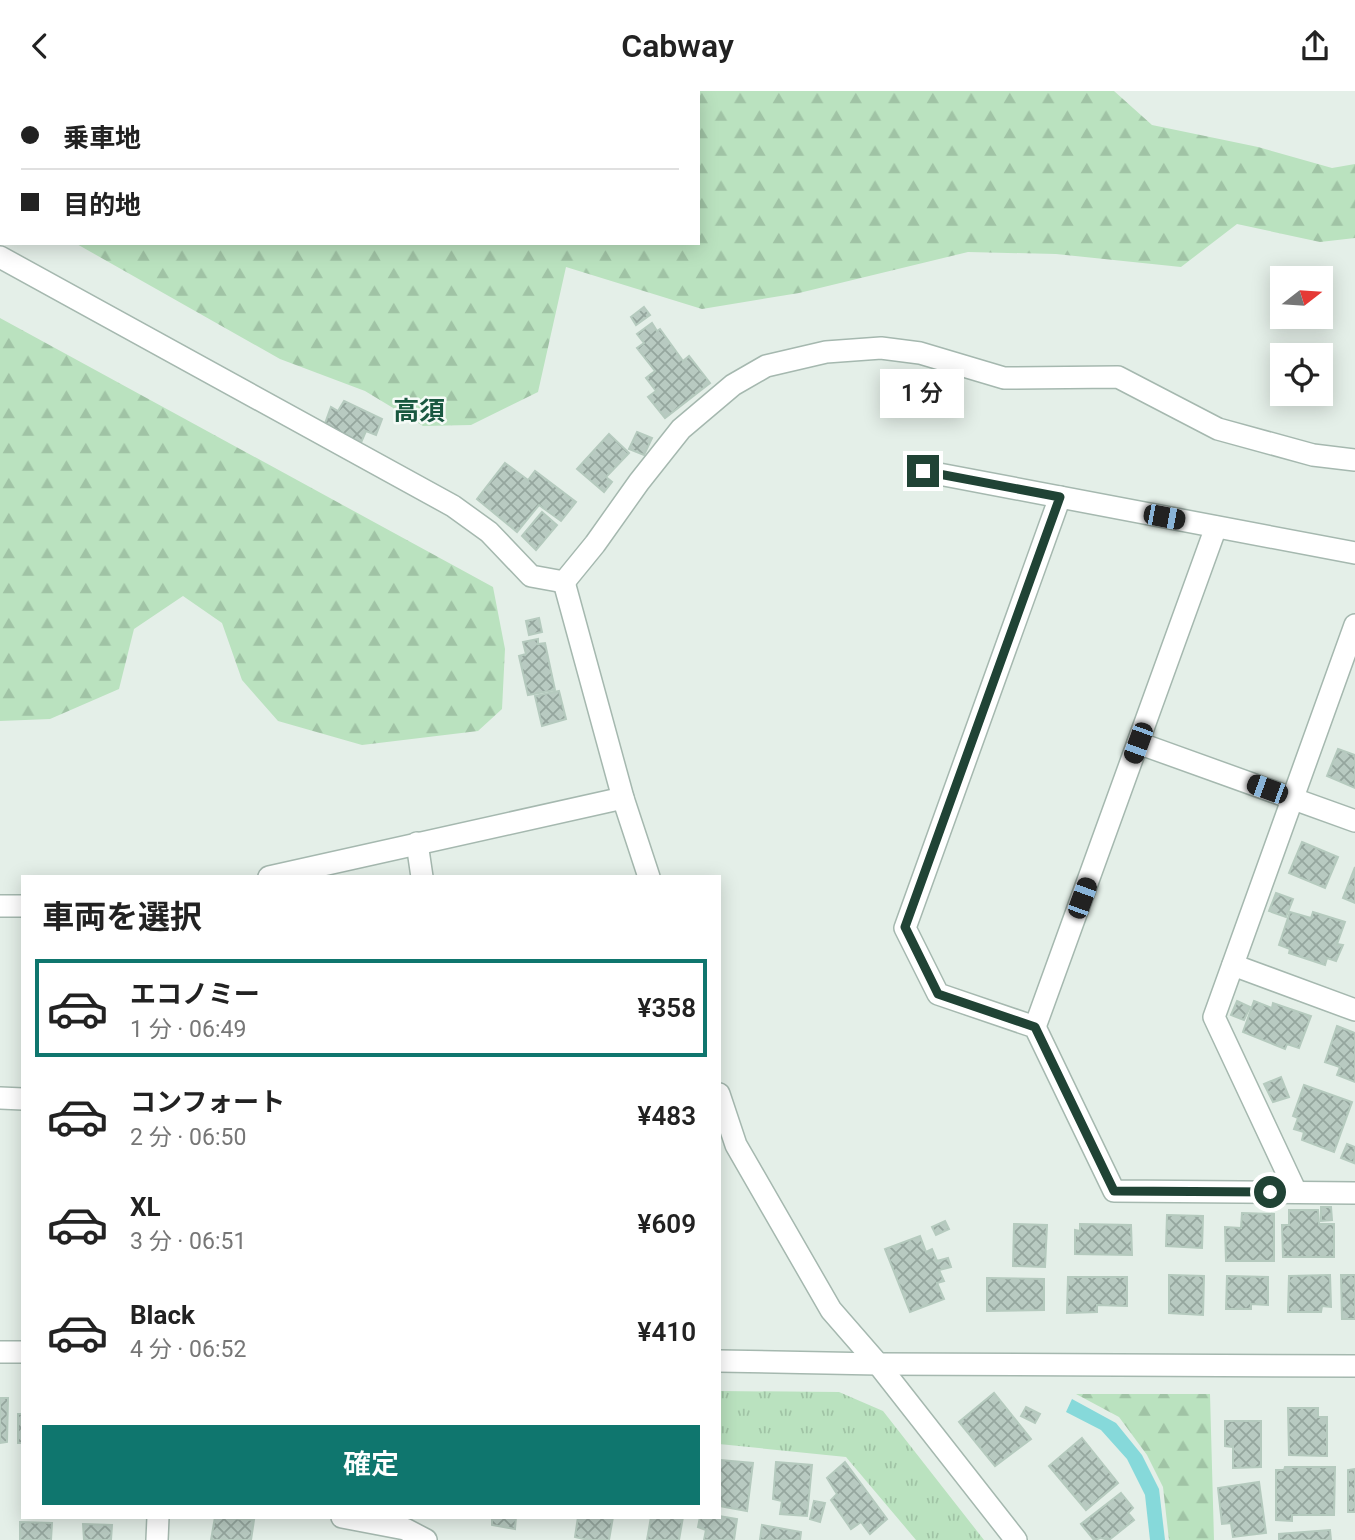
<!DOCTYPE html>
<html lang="ja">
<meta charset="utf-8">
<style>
body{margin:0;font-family:Roboto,"Noto Sans JP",sans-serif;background:#f6f6f6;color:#222;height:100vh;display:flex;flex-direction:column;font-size:26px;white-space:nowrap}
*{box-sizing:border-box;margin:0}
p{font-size:23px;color:#767676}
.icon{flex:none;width:38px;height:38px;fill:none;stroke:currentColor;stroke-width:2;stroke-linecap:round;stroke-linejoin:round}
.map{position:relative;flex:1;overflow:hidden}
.drawer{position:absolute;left:21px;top:784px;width:700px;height:644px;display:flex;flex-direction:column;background:#fff;border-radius:0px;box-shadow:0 4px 18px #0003}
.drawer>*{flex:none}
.guide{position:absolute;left:0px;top:0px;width:700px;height:154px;box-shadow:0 4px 18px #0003;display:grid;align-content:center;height:154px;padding:0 21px;background:#fff}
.needle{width:46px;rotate:73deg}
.controls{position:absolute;left:1270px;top:175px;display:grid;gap:14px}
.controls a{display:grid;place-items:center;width:63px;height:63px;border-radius:0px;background:#fff;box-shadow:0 4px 18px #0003;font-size:35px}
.end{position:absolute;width:32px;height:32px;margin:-16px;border:9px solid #204335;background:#fff;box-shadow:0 0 0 4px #fff}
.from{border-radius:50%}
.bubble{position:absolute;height:49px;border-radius:0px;background:#fff;box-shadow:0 4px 18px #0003;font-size:23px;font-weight:600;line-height:49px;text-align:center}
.car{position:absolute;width:21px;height:42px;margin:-21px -10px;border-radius:9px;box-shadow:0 0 5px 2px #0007;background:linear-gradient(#222 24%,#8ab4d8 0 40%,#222 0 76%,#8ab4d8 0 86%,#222 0)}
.guide b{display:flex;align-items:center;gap:24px;height:66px;font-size:26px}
.guide b+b{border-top:2px solid #e0e0e0}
.guide i{width:18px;height:18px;background:#222}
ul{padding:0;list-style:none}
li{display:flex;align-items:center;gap:21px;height:98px;margin:0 14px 10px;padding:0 7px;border:4px solid transparent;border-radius:0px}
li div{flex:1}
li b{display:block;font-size:26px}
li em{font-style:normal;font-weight:600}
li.active{border-color:#0f766e}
li>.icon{width:63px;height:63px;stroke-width:1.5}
h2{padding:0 21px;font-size:32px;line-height:84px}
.button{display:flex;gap:14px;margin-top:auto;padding:14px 21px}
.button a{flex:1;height:80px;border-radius:0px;background:#0f766e;color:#fff;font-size:28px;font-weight:600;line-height:80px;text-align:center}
header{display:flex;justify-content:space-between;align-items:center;height:91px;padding:0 21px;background:#fff;font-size:32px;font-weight:600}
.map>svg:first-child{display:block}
.grass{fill:url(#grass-tufts)}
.forest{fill:url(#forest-firs)}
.water{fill:#86d9da}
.building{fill:url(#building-cross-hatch);stroke:#b5cabe;stroke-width:2}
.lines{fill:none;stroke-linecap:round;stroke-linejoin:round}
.minor-casing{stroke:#a5b8af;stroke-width:24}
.tertiary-casing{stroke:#a5b8af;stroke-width:24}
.minor{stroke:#fff;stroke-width:21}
.tertiary{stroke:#fff;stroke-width:21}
.route{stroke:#204335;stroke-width:9}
.labels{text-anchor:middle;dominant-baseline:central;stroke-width:5;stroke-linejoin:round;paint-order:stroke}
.quarter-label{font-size:26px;font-weight:bold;fill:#195840;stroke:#f5fbf7}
</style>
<header><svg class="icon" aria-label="back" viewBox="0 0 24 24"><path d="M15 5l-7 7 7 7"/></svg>Cabway<svg class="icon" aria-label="share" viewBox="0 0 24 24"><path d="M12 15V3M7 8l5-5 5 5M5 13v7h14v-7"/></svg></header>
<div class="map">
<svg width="1355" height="1449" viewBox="0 0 1355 1449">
<defs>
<pattern id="grass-tufts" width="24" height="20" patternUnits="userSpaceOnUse" patternTransform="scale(1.75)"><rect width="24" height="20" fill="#bae2bf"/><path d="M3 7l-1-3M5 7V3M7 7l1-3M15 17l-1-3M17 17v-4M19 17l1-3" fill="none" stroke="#a0c3a5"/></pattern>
<pattern id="forest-firs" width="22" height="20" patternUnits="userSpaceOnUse" patternTransform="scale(1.75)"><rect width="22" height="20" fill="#bae2bf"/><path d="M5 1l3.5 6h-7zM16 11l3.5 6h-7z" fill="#a0c3a5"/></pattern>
<pattern id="building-cross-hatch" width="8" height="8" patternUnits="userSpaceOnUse" patternTransform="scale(1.75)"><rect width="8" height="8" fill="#b8cac1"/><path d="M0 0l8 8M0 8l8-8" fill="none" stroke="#95a69e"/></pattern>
</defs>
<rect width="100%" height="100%" fill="#e4efe8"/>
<path class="grass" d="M719,1300l120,1 44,19 101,129h-68l-70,-83 -127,-13z"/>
<g class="forest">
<path d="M0,0h1114l38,34 106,22 74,21 23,-4v74l-35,4 -83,-18 -56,43 -125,-13 -88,-2 -169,41 -97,16 -136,-42 -28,125 -67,33 -48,1 -58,-35 -85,-32 -205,-116h623v-150h-696v104z"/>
<path d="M0,227l493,269 12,62 -3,60 -24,22 -116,14 -84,-24 -36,-41 -20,-57 -39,-27 -49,33 -15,60 -69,30 -50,2z"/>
<path d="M1076,1303h134l4,146h-45l-6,-53 -16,-32 -28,-38z"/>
</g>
<path class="water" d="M1072,1308l44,24 26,32 17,34 6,51h-15l-5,-45 -18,-36 -26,-29 -35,-18z"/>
<g class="building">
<path d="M644,216l6,8 -14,10 -5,-8z"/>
<path d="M652,232l5,8 3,-2 23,32 6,-5 21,27 -45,35 -17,-21 8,-6 -10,-13 9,-7 -18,-23 7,-5 -7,-9z"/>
<path d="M344,310l38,18 -6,16 -10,-4 -6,14 -37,-16 8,-22 7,4z"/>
<path d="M637,341l15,6 -8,17 -15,-6z"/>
<path d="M609,343l20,19 -23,24 6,5 -8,10 -27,-23z"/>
<path d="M505,372l23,17 7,-9 41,31 -15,19 -22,-16 -22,27 -40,-33z"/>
<path d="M542,421l15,13 -21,25 -14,-14z"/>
<path d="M539,527l3,14 -13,3 -3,-14z"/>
<path d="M538,548v5l7,-1 10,47 -27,5 -9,-39 7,-2 -3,-12z"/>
<path d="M559,600l7,28 -24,7 -7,-30z"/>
<path d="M1338,658l17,6v33l-28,-12z"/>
<path d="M1302,751l36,15 -13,31 -36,-15z"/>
<path d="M1355,776v36l-12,-5z"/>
<path d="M1276,802l17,6 -7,18 -17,-6z"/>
<path d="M1290,821l21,6 2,-6 32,10 -8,22 6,1 -7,16 -9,-3 -2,7 -36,-12 1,-4 -11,-4z"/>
<path d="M1237,910l13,6 -6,13 -13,-5z"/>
<path d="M1254,910l18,7 1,-5 38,13 -12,32 -12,-4 -2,5 -42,-17z"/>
<path d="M1337,935l18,7v49l-18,-7 3,-8 -15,-5z"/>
<path d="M1281,986l8,20 -16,5 -9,-18z"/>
<path d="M1304,994l48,17 -18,50 -32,-12 2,-8 -10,-3 4,-11 -5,-2z"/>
<path d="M1347,1053l8,3 -1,16 -13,-5z"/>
<path d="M1321,1116h10l1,13 -11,1z"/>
<path d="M1289,1119h29l1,14h15v33h-51l-1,-32h7z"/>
<path d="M1242,1122l32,1v47h-48l-1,-34 16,1z"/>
<path d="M1167,1124l36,1 -1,32 -36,-2z"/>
<path d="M945,1130l4,8 -13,6 -4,-8z"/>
<path d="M1014,1133l33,1 -2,42 -32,-1z"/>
<path d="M1080,1133l51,1 1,30 -57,-1v-24l5,1z"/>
<path d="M920,1145l6,16 6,-3 5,12 11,-3 3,9 -12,3 5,11 -7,2 7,16 -34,13 -25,-63z"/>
<path d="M1169,1184l35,1 -1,39 -34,-2z"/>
<path d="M1330,1184l1,32 -9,-1 -1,6h-33l1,-36z"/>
<path d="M1341,1184h14v44h-13z"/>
<path d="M1227,1185l41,1v28l-17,-1v5h-25z"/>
<path d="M1068,1186h59v29l-30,-1v7l-30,1z"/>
<path d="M987,1187l57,1v31l-57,1z"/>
<path d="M994,1302l37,46 -36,27 -36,-44z"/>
<path d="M0,1307h8l-1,44 -7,1z"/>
<path d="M1026,1316l14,7 -5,9 -14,-7z"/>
<path d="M1288,1317h30v9h9v39l-38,-1z"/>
<rect x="18" y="1323" width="5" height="29"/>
<path d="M1225,1330h36v46l-28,1v-21l-8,-1z"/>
<path d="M1082,1347l36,45 -32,27 -37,-44z"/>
<path d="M720,1369l33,3 -6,48 -28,-5z"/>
<path d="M776,1371l36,3 -5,51 -27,-2 2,-13 -9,-2z"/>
<path d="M845,1371l42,57 -17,15 -9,-12 -10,7 -20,-29 6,-6 -10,-16z"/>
<path d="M1285,1376h50l-1,48h-42v6l-16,-1v-50h8z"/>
<path d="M1355,1378v43h-7v-42z"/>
<path d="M1259,1391l7,51 -33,4 -2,-14 -9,1 -4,-36z"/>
<path d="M1121,1402l12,15 -5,5 6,7 -25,20 -8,-2 -7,2 -13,-16z"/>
<path d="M814,1410l11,2 -5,19 -10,-3z"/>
<path d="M719,1425l18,3 -3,21h-30l2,-10 -8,-3 2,-10z"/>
<path d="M215,1426l39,3 -3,20h-40z"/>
<path d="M492,1426h24l-1,12 -23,-4z"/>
<path d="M578,1426h35l-4,23h-21l-13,-3z"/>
<path d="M651,1426h32l-4,23h-32z"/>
<path d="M20,1431l32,1 -1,17h-31z"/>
<path d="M83,1433l29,1 -1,15h-27z"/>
<path d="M762,1434l39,7 -1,8h-40z"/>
<path d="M1330,1439l1,10h-52v-6z"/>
</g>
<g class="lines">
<defs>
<g id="minor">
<path d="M0,166l453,249 36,26 42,44 33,6"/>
<path d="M923,380l432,82"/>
<path d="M1060,406l-155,431 33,66 97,33 79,164 241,2"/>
<path d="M564,491l31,-38 44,-62 42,-53 52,-44 33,-19 60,-14 55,-4 39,5 84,25 114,-1 100,52 95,26 42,5"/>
<path d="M564,491l59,216 26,79"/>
<path d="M1138,652l217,78"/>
<path d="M417,752l5,34"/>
<path d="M269,786l354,-79"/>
<path d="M0,815h23"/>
<path d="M1233,874l122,45"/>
<path d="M1035,936l181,-500"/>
<path d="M719,1003l17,51 95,165 47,54 138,176"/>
<path d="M0,1007l23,1"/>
<path d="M1296,1101l-82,-175 141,-392"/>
<path d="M342,1426l63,12 21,11"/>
<path d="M157,1449l1,-23"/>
</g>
<g id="tertiary">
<path d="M0,1261h23"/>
<path d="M719,1270l159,3 477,2"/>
</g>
</defs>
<use href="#minor" class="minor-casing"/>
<use href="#tertiary" class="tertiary-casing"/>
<use href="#minor" class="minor"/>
<use href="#tertiary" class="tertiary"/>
</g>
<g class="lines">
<path class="route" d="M923,380l137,26 -155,430 33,67 97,33 79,164 156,1"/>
</g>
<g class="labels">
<g class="quarter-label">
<text x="419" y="320">高須</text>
</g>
</g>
</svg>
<div class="controls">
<a><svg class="needle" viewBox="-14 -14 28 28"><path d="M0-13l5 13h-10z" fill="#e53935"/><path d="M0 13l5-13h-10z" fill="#767676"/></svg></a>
<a><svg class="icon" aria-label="locate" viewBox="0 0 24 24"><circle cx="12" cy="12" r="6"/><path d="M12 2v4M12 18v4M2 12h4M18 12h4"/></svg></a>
</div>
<i class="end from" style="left:1270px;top:1101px"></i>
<i class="end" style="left:923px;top:380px"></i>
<div class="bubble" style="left:880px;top:278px;width:84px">1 分</div>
<i class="car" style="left:1164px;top:426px;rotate:101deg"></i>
<i class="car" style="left:1138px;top:652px;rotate:200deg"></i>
<i class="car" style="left:1267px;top:698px;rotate:290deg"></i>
<i class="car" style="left:1082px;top:807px;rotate:20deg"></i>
<div class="guide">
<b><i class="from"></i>乗車地</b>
<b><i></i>目的地</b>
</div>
<section class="drawer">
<h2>車両を選択</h2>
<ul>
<li class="active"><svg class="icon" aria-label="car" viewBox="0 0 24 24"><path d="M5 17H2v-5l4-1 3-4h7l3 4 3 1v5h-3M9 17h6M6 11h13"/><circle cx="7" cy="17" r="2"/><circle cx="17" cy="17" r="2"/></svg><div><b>エコノミー</b><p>1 分 · 06:49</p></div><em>¥358</em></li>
<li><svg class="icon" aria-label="car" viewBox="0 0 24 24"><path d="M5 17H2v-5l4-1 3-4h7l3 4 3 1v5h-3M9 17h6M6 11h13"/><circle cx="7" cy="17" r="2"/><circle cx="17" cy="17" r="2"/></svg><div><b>コンフォート</b><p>2 分 · 06:50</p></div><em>¥483</em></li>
<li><svg class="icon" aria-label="car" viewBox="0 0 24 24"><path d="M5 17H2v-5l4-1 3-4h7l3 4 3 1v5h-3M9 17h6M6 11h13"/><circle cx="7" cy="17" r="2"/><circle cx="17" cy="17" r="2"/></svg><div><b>XL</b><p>3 分 · 06:51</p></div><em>¥609</em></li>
<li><svg class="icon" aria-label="car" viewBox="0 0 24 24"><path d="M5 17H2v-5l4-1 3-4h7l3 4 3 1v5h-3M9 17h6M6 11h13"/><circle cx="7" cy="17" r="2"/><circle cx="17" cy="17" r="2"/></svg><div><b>Black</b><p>4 分 · 06:52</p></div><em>¥410</em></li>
</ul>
<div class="button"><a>確定</a></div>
</section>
</div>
